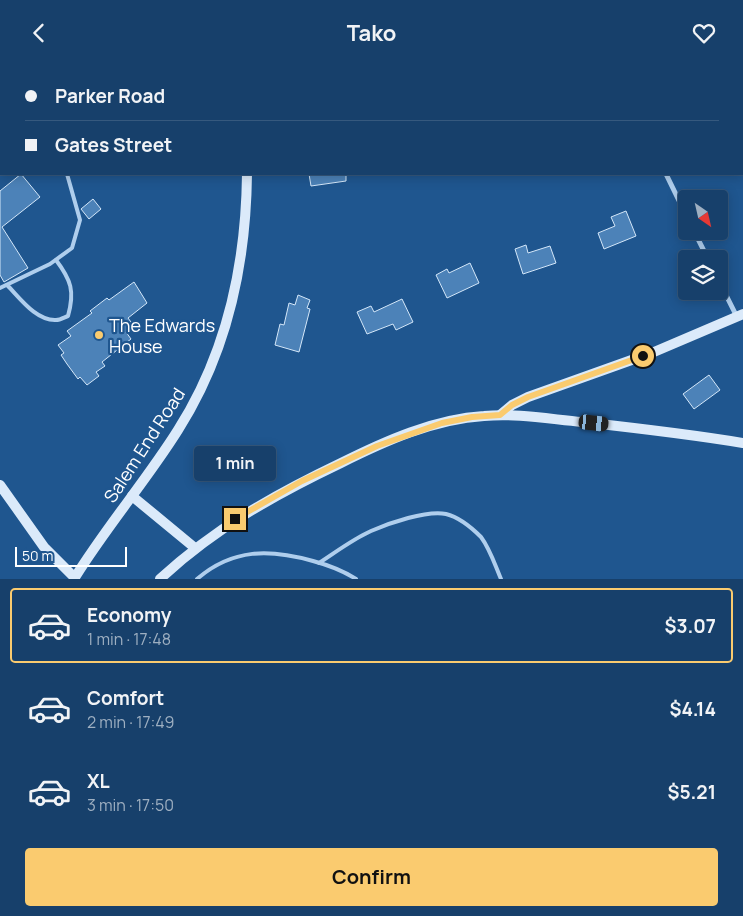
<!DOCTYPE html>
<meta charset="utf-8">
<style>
body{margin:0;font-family:Manrope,sans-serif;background:#244b73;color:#f1f3f6;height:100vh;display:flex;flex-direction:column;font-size:19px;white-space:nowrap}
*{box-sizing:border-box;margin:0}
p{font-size:16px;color:#9eafc1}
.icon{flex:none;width:28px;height:28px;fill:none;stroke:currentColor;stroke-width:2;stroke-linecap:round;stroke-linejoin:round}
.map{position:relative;height:514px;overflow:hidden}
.sheet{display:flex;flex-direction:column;background:#17406b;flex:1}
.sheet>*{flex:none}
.guide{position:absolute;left:0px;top:0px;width:744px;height:110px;box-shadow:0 2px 12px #0003,0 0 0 1px #36597e;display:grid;align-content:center;height:110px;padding:0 25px;background:#17406b}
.needle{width:32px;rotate:146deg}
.fabs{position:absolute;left:678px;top:125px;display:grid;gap:10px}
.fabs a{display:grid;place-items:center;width:50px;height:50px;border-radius:5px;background:#17406b;box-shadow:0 2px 12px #0003,0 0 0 1px #36597e;font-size:25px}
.scale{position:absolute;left:15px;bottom:12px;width:112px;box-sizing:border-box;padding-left:5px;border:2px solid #fff;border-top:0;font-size:14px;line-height:18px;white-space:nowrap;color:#fff;-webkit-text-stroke:4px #1f568f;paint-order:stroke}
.end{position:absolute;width:22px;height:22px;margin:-11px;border:6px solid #facb6f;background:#111;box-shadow:0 0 0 2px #111}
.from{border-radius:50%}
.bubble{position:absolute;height:35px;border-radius:5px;background:#17406b;box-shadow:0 2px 12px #0003,0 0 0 1px #36597e;font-size:16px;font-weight:700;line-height:35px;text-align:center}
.car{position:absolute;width:15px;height:30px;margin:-15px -8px;border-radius:6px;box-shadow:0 0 4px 1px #0007;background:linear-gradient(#222 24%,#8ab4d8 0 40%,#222 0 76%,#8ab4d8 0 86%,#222 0)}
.guide b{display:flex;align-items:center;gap:18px;height:48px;font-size:19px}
.guide b+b{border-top:1px solid #36597e}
.guide i{width:12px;height:12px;background:#f1f3f6}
ul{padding:9px 0 0;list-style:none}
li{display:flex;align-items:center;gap:15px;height:75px;margin:0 10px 8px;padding:0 15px;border:2px solid transparent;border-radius:5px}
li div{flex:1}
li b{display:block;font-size:19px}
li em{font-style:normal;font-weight:700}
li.current{border-color:#facb6f}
li>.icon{width:45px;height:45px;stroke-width:1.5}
.button{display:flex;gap:10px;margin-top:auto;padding:10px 25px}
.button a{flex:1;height:58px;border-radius:5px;background:#facb6f;color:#111;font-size:20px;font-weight:700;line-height:58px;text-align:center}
header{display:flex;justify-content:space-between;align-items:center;height:65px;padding:0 25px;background:#17406b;font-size:22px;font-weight:700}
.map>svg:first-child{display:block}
.building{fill:#4c82b8;stroke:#d4e7f9}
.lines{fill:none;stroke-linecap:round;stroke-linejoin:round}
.lane{stroke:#afceed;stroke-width:4}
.street{stroke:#afceed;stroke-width:5}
.secondary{stroke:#dbeafa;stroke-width:10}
.route{stroke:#facb6f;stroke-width:6}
.poi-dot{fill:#facb6f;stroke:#1f568f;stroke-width:2}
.labels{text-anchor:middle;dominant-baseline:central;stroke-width:4.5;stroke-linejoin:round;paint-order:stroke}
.poi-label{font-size:18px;fill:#fff;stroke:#1f568f;text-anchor:start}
.street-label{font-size:18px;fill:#fff;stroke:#1f568f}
</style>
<header><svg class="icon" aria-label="back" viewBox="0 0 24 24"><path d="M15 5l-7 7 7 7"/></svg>Tako<svg class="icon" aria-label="heart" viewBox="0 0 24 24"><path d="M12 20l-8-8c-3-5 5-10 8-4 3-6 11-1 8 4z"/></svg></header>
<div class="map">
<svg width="743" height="514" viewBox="0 0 743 514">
<rect width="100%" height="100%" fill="#1f568f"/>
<g class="building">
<path d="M21,109l19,23 -38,30 26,41 -24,14 -4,-7v-84z"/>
<path d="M309,109h37v7l-35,5z"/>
<path d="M93,134l8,10 -12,10 -8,-10z"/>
<path d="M626,146l10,25 -32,13 -6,-16 17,-7 -4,-9z"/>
<path d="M526,180l2,8 22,-7 6,17 -33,11 -8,-25z"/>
<path d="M470,198l9,20 -32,15 -11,-23 11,-6 2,4z"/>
<path d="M134,217l13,21 -19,15 6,8 -8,6 5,7 -29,23 3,4 -9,6 3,4 -12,9 -7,-8 -2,2 -11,-15 -6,-9 3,-2 -6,-8 13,-9 -4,-5 25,-18 -2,-2 17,-13 2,2z"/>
<path d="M298,230l12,5 -3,8 3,1 -11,43 -24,-7 5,-21 4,1 5,-22 6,2z"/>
<path d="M402,234l11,23 -17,8 -3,-6 -26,10 -10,-22 14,-6 3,6z"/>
<path d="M709,310l11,15 -26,19 -11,-15z"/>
</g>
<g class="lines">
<g class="lane">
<path d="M23,0v1"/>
<path d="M0,99h1"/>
<path d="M7,220c13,13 29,36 49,35 4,0 9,-3 12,-4 7,-25 3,-36 -12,-56"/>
<path d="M0,223l50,-24 22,-16 8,-28 -13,-46"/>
<path d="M319,498c17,-11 34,-24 52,-32 18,-8 56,-21 75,-17 12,3 26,14 35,23 9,12 14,28 20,42"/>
<path d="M197,514c36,-31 73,-30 116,-18 15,4 29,9 43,18"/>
</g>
<g class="street">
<path d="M662,1v-1"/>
<path d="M666,109l20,41"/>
<path d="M694,166l14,28"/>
<path d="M719,216l18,36"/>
</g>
<g class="secondary">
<path d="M244,0v1"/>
<path d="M500,350l12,-10 16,-8 126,-45 89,-38"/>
<path d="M0,420l44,62 31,31"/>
<path d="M132,431l63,52"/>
<path d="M74,514c32,-52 72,-98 104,-149 49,-77 68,-167 69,-256"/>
<path d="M160,514c55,-51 114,-84 181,-116 44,-22 93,-44 143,-47 32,-3 65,3 98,6 54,6 107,12 161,21"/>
</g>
</g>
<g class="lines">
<path class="route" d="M235,454l67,-38 75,-35 65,-23 30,-6 28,-2 12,-10 16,-8 115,-41"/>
</g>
<circle class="poi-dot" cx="99" cy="270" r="5"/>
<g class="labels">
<g class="poi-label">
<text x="109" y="260">The Edwards<tspan x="109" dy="21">House</tspan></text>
</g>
<g class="street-label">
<text transform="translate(144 380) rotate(-57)">Salem End Road</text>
</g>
</g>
</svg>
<div class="fabs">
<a><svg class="needle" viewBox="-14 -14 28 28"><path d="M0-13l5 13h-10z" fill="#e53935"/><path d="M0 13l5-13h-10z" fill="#9eafc1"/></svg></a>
<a><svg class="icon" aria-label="layers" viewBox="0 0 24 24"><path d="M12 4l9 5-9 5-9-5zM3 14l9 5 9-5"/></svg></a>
</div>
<div class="scale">50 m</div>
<i class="end from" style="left:643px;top:291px"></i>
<i class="end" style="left:235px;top:454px"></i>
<div class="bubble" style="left:194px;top:381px;width:82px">1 min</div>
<i class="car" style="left:594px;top:358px;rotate:96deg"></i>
<div class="guide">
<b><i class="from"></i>Parker Road</b>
<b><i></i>Gates Street</b>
</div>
</div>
<section class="sheet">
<ul>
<li class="current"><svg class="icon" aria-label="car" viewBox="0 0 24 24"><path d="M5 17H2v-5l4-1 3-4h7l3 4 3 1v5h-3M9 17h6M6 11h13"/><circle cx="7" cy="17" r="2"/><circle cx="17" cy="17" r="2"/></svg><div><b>Economy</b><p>1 min · 17:48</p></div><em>$3.07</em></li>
<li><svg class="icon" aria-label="car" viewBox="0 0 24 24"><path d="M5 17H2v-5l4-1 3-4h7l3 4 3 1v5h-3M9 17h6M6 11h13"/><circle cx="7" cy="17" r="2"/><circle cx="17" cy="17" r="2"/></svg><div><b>Comfort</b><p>2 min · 17:49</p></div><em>$4.14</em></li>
<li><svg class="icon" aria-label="car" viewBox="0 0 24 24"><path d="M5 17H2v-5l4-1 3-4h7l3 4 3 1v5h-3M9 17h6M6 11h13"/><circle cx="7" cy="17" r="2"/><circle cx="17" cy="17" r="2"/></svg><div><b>XL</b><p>3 min · 17:50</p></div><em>$5.21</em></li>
</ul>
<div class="button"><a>Confirm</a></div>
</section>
